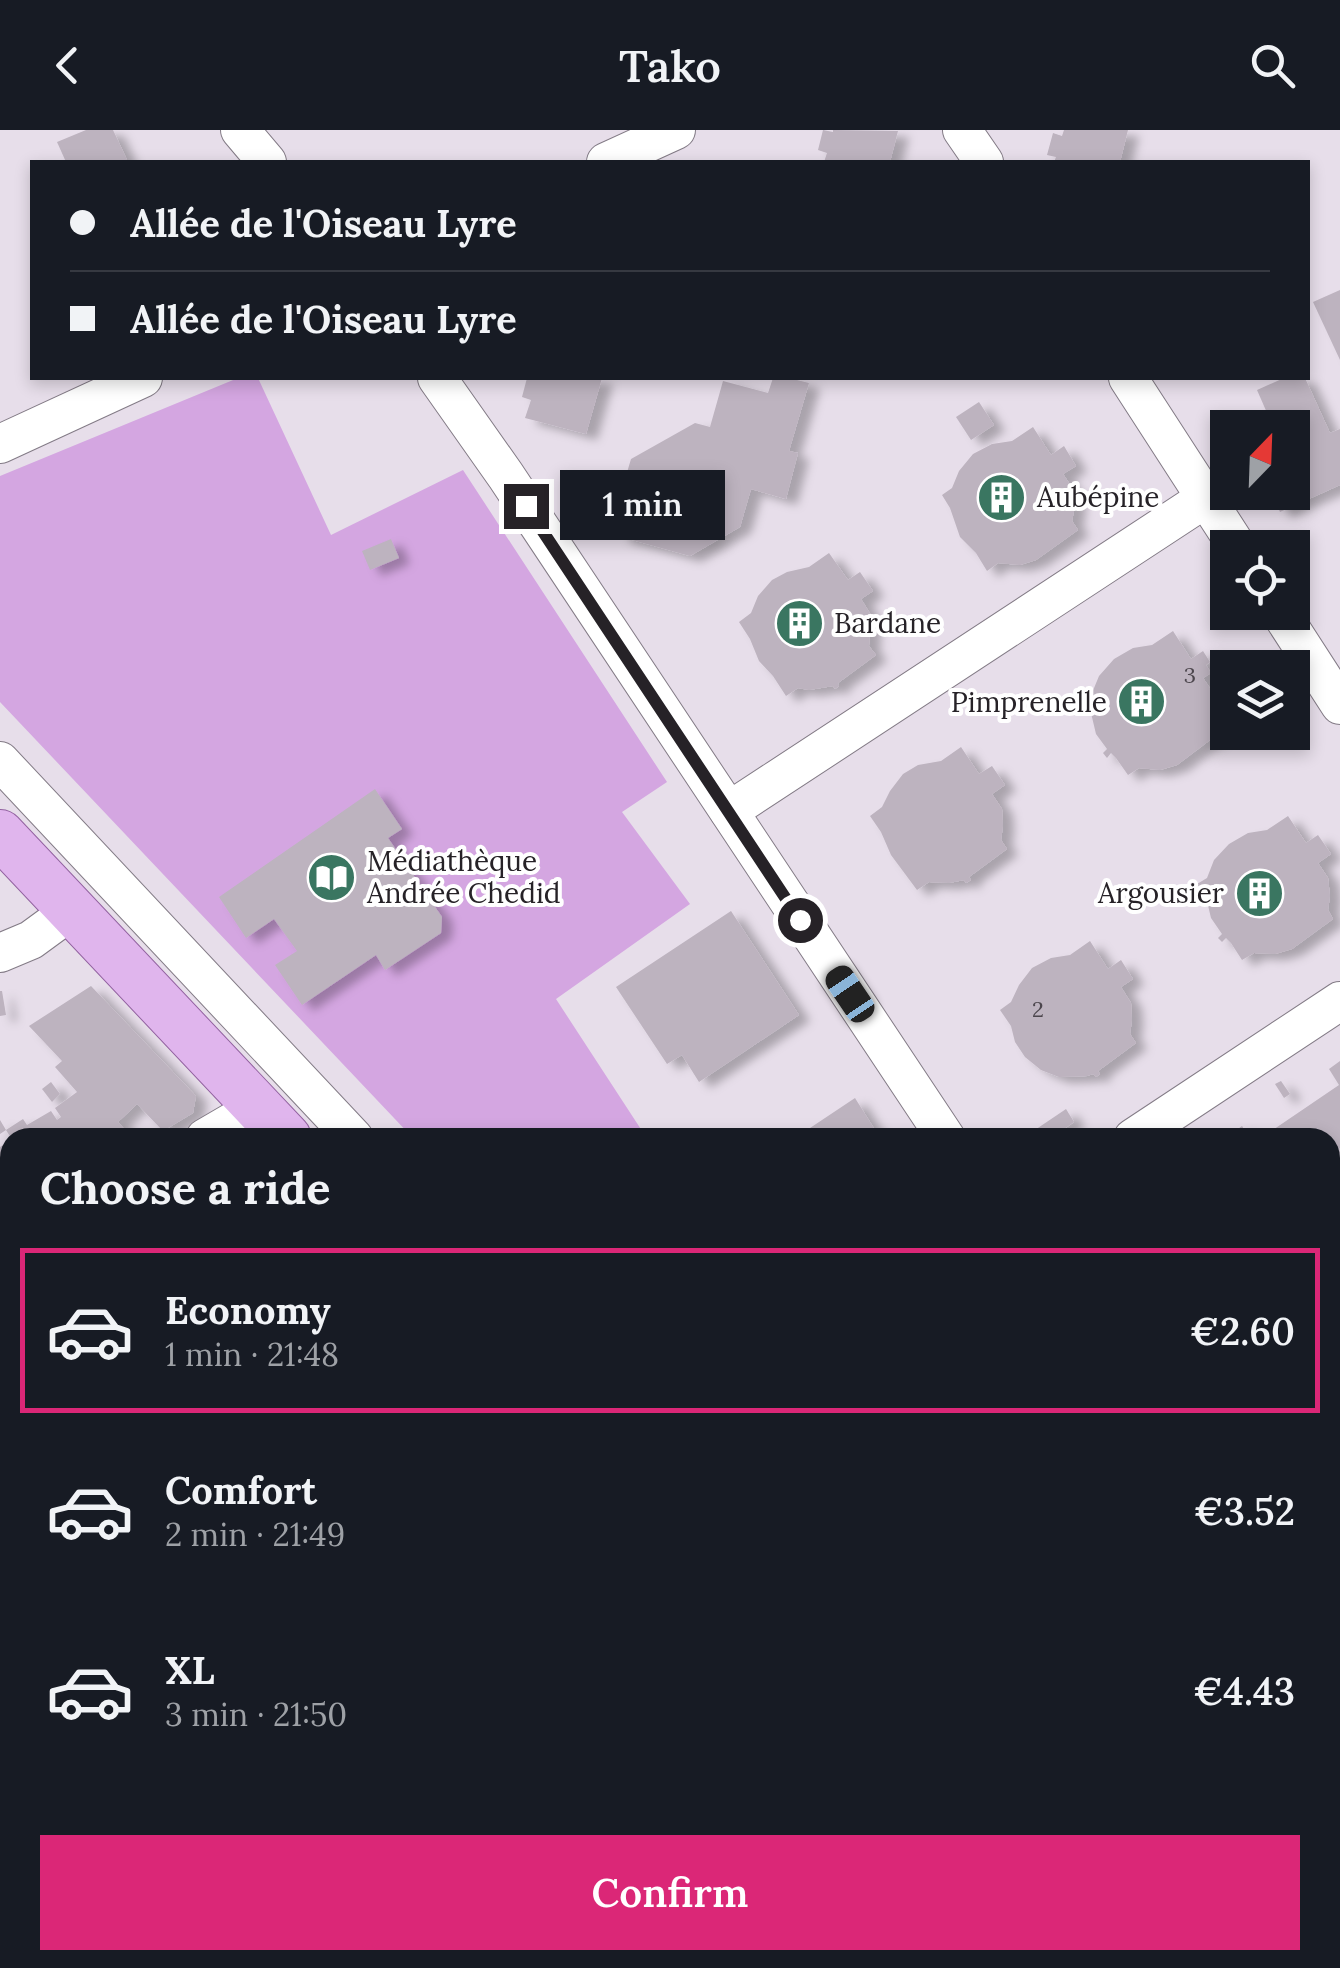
<!DOCTYPE html>
<meta charset="utf-8">
<style>
body{margin:0;font-family:Lora,serif;background:#20242c;color:#f1f3f6;height:100vh;display:flex;flex-direction:column;font-size:38px;white-space:nowrap}
*{box-sizing:border-box;margin:0}
p{font-size:32px;color:#9ea1a6}
.icon{flex:none;width:55px;height:55px;fill:none;stroke:currentColor;stroke-width:2;stroke-linecap:round;stroke-linejoin:round}
.map{position:relative;flex:1;overflow:hidden}
.details{position:absolute;left:0px;top:998px;width:1340px;height:842px;display:flex;flex-direction:column;background:#171b24;border-radius:30px 30px 0 0;box-shadow:0 5px 15px #0003}
.details>*{flex:none}
.hud{position:absolute;left:30px;top:30px;width:1280px;height:220px;border-radius:0px;box-shadow:0 5px 15px #0003;display:grid;align-content:center;height:220px;padding:0 40px;background:#171b24}
.needle{width:65px;rotate:23deg}
.buttons{position:absolute;left:1210px;top:280px;display:grid;gap:20px}
.buttons a{display:grid;place-items:center;width:100px;height:100px;border-radius:0px;background:#171b24;box-shadow:0 5px 15px #0003;font-size:50px}
.end{position:absolute;width:45px;height:45px;margin:-22px;border:12px solid #262227;background:#fff;box-shadow:0 0 0 5px #fff}
.from{border-radius:50%}
.bubble{position:absolute;height:70px;border-radius:0px;background:#171b24;box-shadow:0 5px 15px #0003;font-size:32px;font-weight:600;line-height:70px;text-align:center}
.car{position:absolute;width:30px;height:60px;margin:-30px -15px;border-radius:12px;box-shadow:0 0 8px 2px #0007;background:linear-gradient(#222 24%,#8ab4d8 0 40%,#222 0 76%,#8ab4d8 0 86%,#222 0)}
.hud b{display:flex;align-items:center;gap:35px;height:95px;font-size:38px}
.hud b+b{border-top:2px solid #363941}
.hud i{width:25px;height:25px;background:#f1f3f6}
ul{padding:0;list-style:none}
li{display:flex;align-items:center;gap:30px;height:165px;margin:0 20px 15px;padding:0 20px;border:5px solid transparent;border-radius:0px}
li div{flex:1}
li b{display:block;font-size:38px}
li em{font-style:normal;font-weight:600}
li.selected{border-color:#db2777}
li>.icon{width:90px;height:90px;stroke-width:1.5}
h2{padding:0 40px;font-size:45px;line-height:120px}
.primary-button{display:flex;gap:20px;margin-top:auto;padding:20px 40px}
.primary-button a{flex:1;height:115px;border-radius:0px;background:#db2777;color:#fff;font-size:40px;font-weight:600;line-height:115px;text-align:center}
header{display:flex;justify-content:space-between;align-items:center;height:130px;padding:0 40px;background:#171b24;font-size:45px;font-weight:600}
.map>svg:first-child{display:block}
.green{fill:#d4a6e1}
.building{fill:#bdb3bf;filter:url(#shadow)}
.lines{fill:none;stroke-linecap:round;stroke-linejoin:round}
.minor-casing{stroke:#837b86;stroke-width:40}
.major-casing{stroke:#9262a0;stroke-width:50}
.minor{stroke:#fff;stroke-width:38}
.major{stroke:#e0b5ed;stroke-width:48}
.route{stroke:#262227;stroke-width:12}
.labels{text-anchor:middle;dominant-baseline:central;stroke-width:8;stroke-linejoin:round;paint-order:stroke}
.number-label{font-size:22px;fill:#4c464d}
.poi-label{font-size:28px;fill:#262227;stroke:#fff;text-anchor:start}
</style>
<header><svg class="icon" aria-label="back" viewBox="0 0 24 24"><path d="M15 5l-7 7 7 7"/></svg>Tako<svg class="icon" aria-label="search" viewBox="0 0 24 24"><circle cx="10" cy="10" r="6"/><path d="M15 15l6 6"/></svg></header>
<div class="map">
<svg width="1340" height="1838" viewBox="0 0 1340 1838">
<defs>
<filter id="shadow"><feDropShadow dx="11" dy="6" stdDeviation="5" flood-color="#0004"/></filter>
</defs>
<rect width="100%" height="100%" fill="#e7deea"/>
<path class="green" d="M238,248h20l73,157 132,-65 204,312 -45,30 68,92 -134,95 90,138h-234l-412,-435v-226z"/>
<g class="building">
<path d="M86,0h27l15,32h-62l-9,-20z"/>
<path d="M823,0l10,2v-2l65,1 -8,31h-66l3,-9 -9,-3z"/>
<path d="M1064,0h64l-8,32h-66l2,-5 -9,-2 6,-22 9,3z"/>
<path d="M1340,160v70l-27,-58z"/>
<path d="M527,248h75l-16,56 -61,-16 6,-18 -9,-3z"/>
<path d="M773,248h16l20,5 -20,68 9,2 -12,46 -35,-10 -11,38 -50,29 -72,-20 6,-20 -9,-3 16,-54 64,-36 15,4 13,-46 45,12z"/>
<path d="M1284,248h21l25,55 10,-4v56l-60,27 -9,-20h21v-64h-33l12,-6 -14,-32z"/>
<path d="M979,272l15,23 -23,15 -15,-23z"/>
<path d="M1033,297l18,28 13,-9 12,20 -13,8 10,15 2,17 -3,15 6,9 -42,30 -16,5 -22,-2 -11,8 -11,-18 -16,-16 -10,-29 -8,-13 10,-7 7,-17 14,-17 19,-10 20,-3z"/>
<path d="M391,409l8,19 -29,12 -8,-19z"/>
<path d="M829,423l19,27 12,-8 13,19 -12,8 10,16 -2,31 7,9 -38,28 1,3 -4,3 -2,-3 -24,4 -11,-2 -12,8 -13,-20 -14,-15 -9,-22 -11,-17 12,-9 7,-17 14,-16 15,-8 22,-5z"/>
<path d="M1173,501l18,28 12,-8 7,11 -4,3 5,8 -8,5 11,16 1,17 -3,14 6,9 -41,31 -17,5 -21,-2 -11,7 -12,-17 -5,-5 -4,5 -4,-5 4,-4 -11,-15 -5,-21 -9,-13 10,-7 7,-17 15,-17 19,-11 19,-3z"/>
<path d="M961,617l18,27 13,-8 13,19 -13,9 10,15 1,17 -2,14 6,9 -38,28 2,3 -5,3 -2,-3 -15,3 -20,-1 -12,8 -26,-35 -10,-23 -11,-16 12,-9 8,-16 13,-17 15,-9 23,-4z"/>
<path d="M375,659l27,40 -14,9 54,79 -1,16 -56,37 -9,-15 -74,50 -27,-40 22,-14 -23,-32 -28,19 -27,-41z"/>
<path d="M1288,686l18,27 12,-8 13,19 -13,9 10,15 2,18 -2,14 5,9 -41,30 -17,5 -21,-1 -12,7 -11,-17 -5,-5 -4,4 -4,-4 4,-4 -11,-16 -5,-21 -9,-13 10,-6 7,-18 15,-16 19,-11 19,-3z"/>
<path d="M731,781l68,104 -100,67 -17,-27 -15,9 -51,-77z"/>
<path d="M1090,811l18,28 13,-9 12,19 -12,8 10,16 1,17 -2,14 6,9 -38,28 2,3 -4,3 -3,-3 -6,2 -28,1 -18,-7 -16,-13 -10,-15 -4,-16 -11,-16 11,-8 8,-17 13,-17 19,-10 19,-3z"/>
<path d="M91,856l105,110 -3,17 -30,18 -26,-27 -19,18 14,16h-121l-5,-8 -6,4v-14l6,10 17,-11 4,6 24,-14 6,9 4,-3 -6,-9 22,-16 -22,-25 7,-6 -33,-35z"/>
<path d="M0,861h2l4,24 -6,1z"/>
<path d="M1340,931v87l-10,7v-17h-69l78,-53 -10,-16z"/>
<path d="M1281,951l9,13 -6,4 -9,-14z"/>
<path d="M51,952l9,12 -8,8 -10,-13z"/>
<path d="M855,968l25,40h-85z"/>
<path d="M1066,979l8,13 -23,16h-28z"/>
<path d="M1242,996l8,12h-25z"/>
<path d="M10,1011v81l-10,6v-81z"/>
<path d="M1340,1060v15l-4,3 -6,-11z"/>
<path d="M10,1152v88l-10,6v-88z"/>
<path d="M1340,1256v84l-10,7v-84z"/>
<path d="M0,1275l10,17v18l-3,2 -7,-12z"/>
<path d="M8,1406l2,3v61l-10,6v-65z"/>
<path d="M1340,1418v119l-10,-13v-99z"/>
<path d="M1340,1541v77l-10,7v-57l4,-3 -4,-5v-12z"/>
<path d="M10,1548v65l-10,7v-65z"/>
<path d="M1340,1695v84l-10,7v-83z"/>
<path d="M10,1742v68l-10,7v-68z"/>
<path d="M1340,1793v29l-10,7v-29z"/>
<path d="M251,1830h22l-7,5 3,3h-20l-3,-5z"/>
<path d="M287,1830h112l-11,8h-114z"/>
<path d="M494,1830h106l-11,8h-107z"/>
<path d="M604,1830h44l-12,8h-34l5,-3z"/>
<path d="M720,1830h106l-11,8h-107z"/>
<path d="M880,1830h71l6,8h-69z"/>
<path d="M1159,1830h77l-11,8h-76z"/>
<path d="M1246,1830h23l-11,8h-6z"/>
<path d="M1272,1830h57l-11,8h-40z"/>
</g>
<g class="lines">
<defs>
<g id="minor">
<path d="M240,0l27,32"/>
<path d="M962,0l22,32"/>
<path d="M606,32l70,-32"/>
<path d="M437,248l69,98 440,662"/>
<path d="M1128,248l110,170"/>
<path d="M0,314l143,-66"/>
<path d="M1280,482l60,93"/>
<path d="M0,631l354,377"/>
<path d="M729,681l477,-313"/>
<path d="M0,823l31,-13 41,-30"/>
<path d="M205,1008l53,-31"/>
<path d="M1133,1008l207,-137"/>
<path d="M0,1128l10,-6"/>
<path d="M1330,1390l10,-7"/>
<path d="M0,1515l10,-6"/>
<path d="M1330,1663l10,-7"/>
<path d="M0,1714l10,-6"/>
<path d="M1060,1830l6,8"/>
<path d="M434,1838l12,-8"/>
<path d="M664,1838l12,-8"/>
<path d="M1095,1838l11,-8"/>
</g>
<g id="major">
<path d="M0,704l287,304"/>
<path d="M996,1830l6,8"/>
</g>
</defs>
<use href="#minor" class="minor-casing"/>
<use href="#major" class="major-casing"/>
<use href="#minor" class="minor"/>
<use href="#major" class="major"/>
</g>
<g class="lines">
<path class="route" d="M526,376l274,414"/>
</g>
<defs>
<symbol id="building-disc" viewBox="-11 -11 22 22"><circle r="9.5" fill="#3a7661" stroke="#fff"/><path d="M-4-6H4V6H1V3H-1V6H-4ZM-2.5-4.3h1.7v1.8h-1.7ZM.8-4.3h1.7v1.8H.8ZM-2.5-1h1.7V.8h-1.7ZM.8-1h1.7V.8H.8Z" fill="#fff"/></symbol>
<symbol id="library-disc" viewBox="-11 -11 22 22"><circle r="9.5" fill="#3a7661" stroke="#fff"/><path d="M-6-4Q-3-5.5-.7-3.5V5Q-3 3-6 4ZM6-4Q3-5.5 .7-3.5V5Q3 3 6 4Z" fill="#fff"/></symbol>
</defs>
<g fill-rule="evenodd">
<use href="#building-disc" x="974" y="340" width="55" height="55"/>
<use href="#building-disc" x="772" y="466" width="55" height="55"/>
<use href="#building-disc" x="1114" y="544" width="55" height="55"/>
<use href="#library-disc" x="304" y="720" width="55" height="55"/>
<use href="#building-disc" x="1232" y="736" width="55" height="55"/>
</g>
<g class="labels">
<g class="number-label">
<text x="1190" y="545">3</text>
<text x="1038" y="879">2</text>
</g>
<g class="poi-label">
<text x="1037" y="367">Aubépine</text>
<text x="834" y="493">Bardane</text>
<text x="1107" y="572" text-anchor="end">Pimprenelle</text>
<text x="367" y="731">Médiathèque<tspan x="367" dy="32">Andrée Chedid</tspan></text>
<text x="1224" y="763" text-anchor="end">Argousier</text>
</g>
</g>
</svg>
<div class="buttons">
<a><svg class="needle" viewBox="-14 -14 28 28"><path d="M0-13l5 13h-10z" fill="#e53935"/><path d="M0 13l5-13h-10z" fill="#9ea1a6"/></svg></a>
<a><svg class="icon" aria-label="locate" viewBox="0 0 24 24"><circle cx="12" cy="12" r="6"/><path d="M12 2v4M12 18v4M2 12h4M18 12h4"/></svg></a>
<a><svg class="icon" aria-label="layers" viewBox="0 0 24 24"><path d="M12 4l9 5-9 5-9-5zM3 14l9 5 9-5"/></svg></a>
</div>
<i class="end from" style="left:800px;top:790px"></i>
<i class="end" style="left:526px;top:376px"></i>
<div class="bubble" style="left:560px;top:340px;width:165px">1 min</div>
<i class="car" style="left:850px;top:864px;rotate:326deg"></i>
<div class="hud">
<b><i class="from"></i>Allée de l'Oiseau Lyre</b>
<b><i></i>Allée de l'Oiseau Lyre</b>
</div>
<section class="details">
<h2>Choose a ride</h2>
<ul>
<li class="selected"><svg class="icon" aria-label="car" viewBox="0 0 24 24"><path d="M5 17H2v-5l4-1 3-4h7l3 4 3 1v5h-3M9 17h6M6 11h13"/><circle cx="7" cy="17" r="2"/><circle cx="17" cy="17" r="2"/></svg><div><b>Economy</b><p>1 min · 21:48</p></div><em>€2.60</em></li>
<li><svg class="icon" aria-label="car" viewBox="0 0 24 24"><path d="M5 17H2v-5l4-1 3-4h7l3 4 3 1v5h-3M9 17h6M6 11h13"/><circle cx="7" cy="17" r="2"/><circle cx="17" cy="17" r="2"/></svg><div><b>Comfort</b><p>2 min · 21:49</p></div><em>€3.52</em></li>
<li><svg class="icon" aria-label="car" viewBox="0 0 24 24"><path d="M5 17H2v-5l4-1 3-4h7l3 4 3 1v5h-3M9 17h6M6 11h13"/><circle cx="7" cy="17" r="2"/><circle cx="17" cy="17" r="2"/></svg><div><b>XL</b><p>3 min · 21:50</p></div><em>€4.43</em></li>
</ul>
<div class="primary-button"><a>Confirm</a></div>
</section>
</div>
